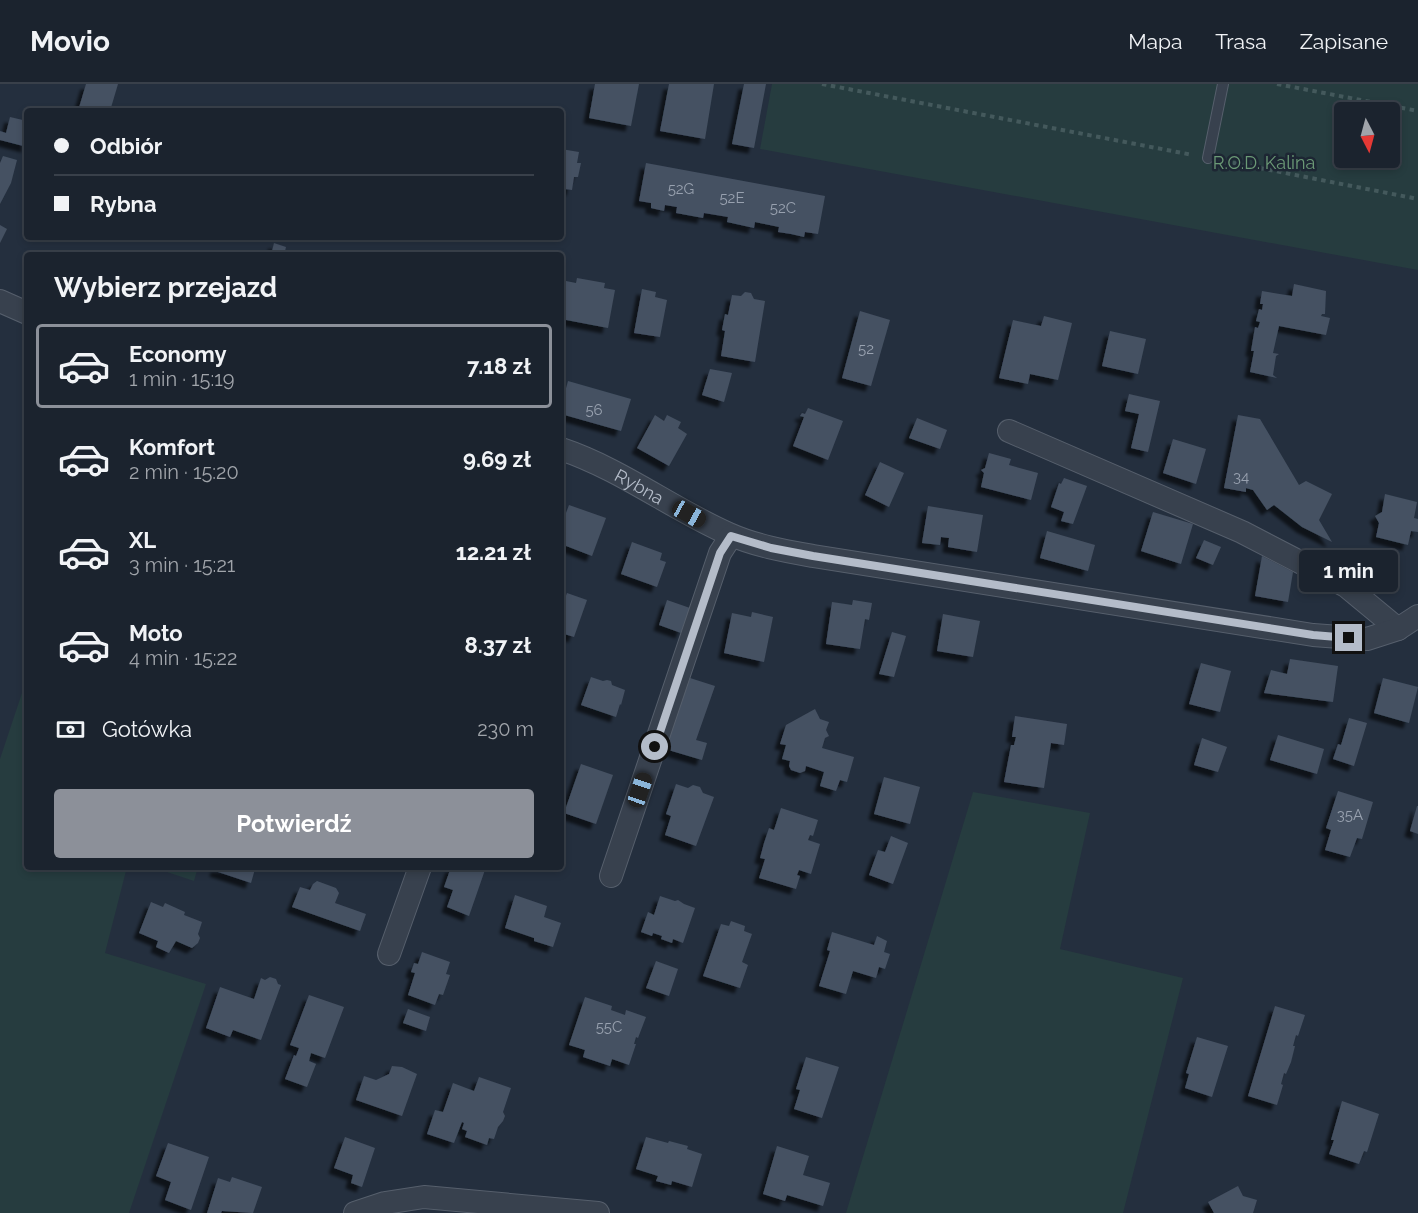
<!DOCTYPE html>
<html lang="pl">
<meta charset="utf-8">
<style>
body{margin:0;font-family:Raleway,sans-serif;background:#242b36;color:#f1f3f6;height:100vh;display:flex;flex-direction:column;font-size:22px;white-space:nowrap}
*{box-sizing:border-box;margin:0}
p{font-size:20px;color:#a0a4aa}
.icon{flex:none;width:33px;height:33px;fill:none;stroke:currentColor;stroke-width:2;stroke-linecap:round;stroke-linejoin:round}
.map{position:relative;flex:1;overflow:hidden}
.panel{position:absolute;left:24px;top:168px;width:540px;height:618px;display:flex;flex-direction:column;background:#1b232e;border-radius:6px;box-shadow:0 3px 9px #0003,0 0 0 2px #39404a}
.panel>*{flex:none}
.banner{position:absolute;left:24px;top:24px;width:540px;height:132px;border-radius:6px;box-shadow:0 3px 9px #0003,0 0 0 2px #39404a;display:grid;align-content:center;height:132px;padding:0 30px;background:#1b232e}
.needle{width:39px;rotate:174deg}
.controls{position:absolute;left:1334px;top:18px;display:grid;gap:12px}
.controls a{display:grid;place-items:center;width:66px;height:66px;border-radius:6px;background:#1b232e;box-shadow:0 3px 9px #0003,0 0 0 2px #39404a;font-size:30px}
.end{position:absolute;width:27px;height:27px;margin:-14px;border:8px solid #b4bcc9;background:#111;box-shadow:0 0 0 3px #111}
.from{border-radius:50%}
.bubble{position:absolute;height:42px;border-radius:6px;background:#1b232e;box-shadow:0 3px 9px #0003,0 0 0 2px #39404a;font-size:20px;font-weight:700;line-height:42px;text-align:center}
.car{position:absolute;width:18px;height:36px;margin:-18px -9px;border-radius:8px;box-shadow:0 0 4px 2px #0007;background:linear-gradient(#222 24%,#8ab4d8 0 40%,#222 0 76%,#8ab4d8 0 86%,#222 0)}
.banner b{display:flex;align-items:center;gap:21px;height:57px;font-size:22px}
.banner b+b{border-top:2px solid #39404a}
.banner i{width:15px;height:15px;background:#f1f3f6}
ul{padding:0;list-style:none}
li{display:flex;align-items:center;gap:18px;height:84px;margin:0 12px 9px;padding:0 18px;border:3px solid transparent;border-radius:6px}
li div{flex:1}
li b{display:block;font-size:22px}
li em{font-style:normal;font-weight:700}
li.active{border-color:#8c9099}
li>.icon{width:54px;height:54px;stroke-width:1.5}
h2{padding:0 30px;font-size:27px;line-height:72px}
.pay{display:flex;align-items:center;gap:15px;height:66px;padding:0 30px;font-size:22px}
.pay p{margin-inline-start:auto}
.primary-button{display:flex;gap:12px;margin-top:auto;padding:12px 30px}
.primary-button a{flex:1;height:69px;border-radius:6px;background:#8c9099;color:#fff;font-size:24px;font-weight:700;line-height:69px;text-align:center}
header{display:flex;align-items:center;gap:36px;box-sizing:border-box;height:84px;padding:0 30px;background:#1b232e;border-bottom:2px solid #39404a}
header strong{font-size:28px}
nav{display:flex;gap:33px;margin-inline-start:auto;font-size:21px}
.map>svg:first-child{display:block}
.green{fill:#263c3f;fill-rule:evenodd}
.building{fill:#455162;filter:url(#shadow)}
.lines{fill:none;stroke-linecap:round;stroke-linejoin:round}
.service-casing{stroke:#565f6c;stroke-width:12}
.minor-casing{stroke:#565f6c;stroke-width:24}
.path{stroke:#44595c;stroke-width:4;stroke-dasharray:4.5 4.5;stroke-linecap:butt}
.service{stroke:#38414e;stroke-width:10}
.minor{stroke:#38414e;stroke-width:22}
.route{stroke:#b4bcc9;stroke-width:8}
.labels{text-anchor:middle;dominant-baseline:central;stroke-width:5;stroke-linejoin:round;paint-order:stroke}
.number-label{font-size:15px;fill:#98a1af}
.park-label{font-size:18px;fill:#6b9a76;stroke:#1d2633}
.street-label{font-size:18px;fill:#b4bcc9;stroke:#1d2633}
</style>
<header>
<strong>Movio</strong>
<nav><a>Mapa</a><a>Trasa</a><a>Zapisane</a></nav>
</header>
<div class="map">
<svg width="1418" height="1129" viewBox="0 0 1418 1129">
<defs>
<filter id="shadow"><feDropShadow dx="-5.5" dy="5.5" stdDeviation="1.5" flood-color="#0009"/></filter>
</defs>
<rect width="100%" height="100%" fill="#242f3e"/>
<g class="green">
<path d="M772,0h646v186l-658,-121zM1344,28h45v46h-45z"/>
<path d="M27,594v189h100l-22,86 101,31 -77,229h-129v-454z"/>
<path d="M973,708l117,21 -30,136 123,29 -60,235h-277z"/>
<path d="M152,783h46l-4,14z"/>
</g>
<g class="building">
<path d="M86,0h32l-8,27h-32z"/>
<path d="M595,0h44l-8,42 -42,-8z"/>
<path d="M669,0h45l-9,55 -45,-8z"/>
<path d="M744,0h22l-12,64 -22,-4z"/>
<path d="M10,33l17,4v26l-27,-7v-9l6,2z"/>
<path d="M561,65l18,3 -2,11h4l-3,14h-4l-2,13 -7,-1 -3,15z"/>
<path d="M3,72l14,4 -6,23 -11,21v-41z"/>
<path d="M646,79l179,33 -7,38 -13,-2 -1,5 -13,-3 -13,-2 1,-5 -24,-5 -1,6 -27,-6 1,-5 -24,-4 -1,5 -27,-5 1,-6 -12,-2 -1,6 -13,-3v-5l-12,-2z"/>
<path d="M0,141l7,4 -7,14z"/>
<path d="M274,159l12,4 -2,8h-13z"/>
<path d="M577,194l28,5 -1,5 11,2 -7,38 -47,-9v-39l15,3z"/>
<path d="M1294,200l32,7 -1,23h-3l-1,2 9,2 -4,17 -47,-9 -6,27 6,1 -3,2 -3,19 4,3 -27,-6 4,-21h-3l4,-24 3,1 2,-6 -4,-1 3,-12 3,1 1,-6h-3l2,-13 30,5z"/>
<path d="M642,205l14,3 -1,5 12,3 -7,37 -26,-4z"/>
<path d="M745,208l6,1 3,6 11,2 -10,61 -34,-6 4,-25 -3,-1 3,-16 3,1 4,-20 9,1z"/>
<path d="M860,227l30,9 -19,66 -29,-8z"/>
<path d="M1044,232l28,7 -14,57 -28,-6 -2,10 -29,-6 14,-58 28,6z"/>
<path d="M1110,247l36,8 -8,35 -36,-8z"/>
<path d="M710,285l22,4 -8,29 -22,-7z"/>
<path d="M568,297l63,18 -10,32 -60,-17v-8z"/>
<path d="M1129,310l31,7 -12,51 -17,-4 8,-34 -14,-3z"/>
<path d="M808,324l35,13 -15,39 -35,-14 11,-29 -4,-1 2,-3 3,1z"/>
<path d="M655,331l9,6 3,-6 14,7 -3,6 9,6 -18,32 -32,-18z"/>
<path d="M1238,331l22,4 39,66 7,-4 26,13 -13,26 13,22 -30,-15 -28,-22 -7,5 -14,-20 -7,-2v4l-22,-4z"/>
<path d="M917,334l30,12 -7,19 -31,-11z"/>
<path d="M1173,355l33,10 -10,35 -33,-11z"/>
<path d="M989,369l22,6 -2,6 29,8 -7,27 -50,-13 3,-14 -3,-3 4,-2z"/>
<path d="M880,378l24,11 -15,34 -24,-12z"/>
<path d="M1064,394l23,8 -14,38 -12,-3 3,-9 -13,-5 8,-24 2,1z"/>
<path d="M1385,410l32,8 -3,16 4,1v13l-7,-1 -3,14 -32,-8 3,-14 -4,-7 7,-4z"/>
<path d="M569,421l37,13 -14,38 -31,-12v-18z"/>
<path d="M928,422l55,9 -6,37 -29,-5 1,-9 -8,-1 -1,8 -18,-2z"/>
<path d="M1153,428l40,12 -12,40 -40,-13z"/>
<path d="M1047,447l48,14 -7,26 -48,-13z"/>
<path d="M1204,456l17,7 -8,18 -17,-7z"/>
<path d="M632,458l30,11 -2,7 6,2 -9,25 -36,-13z"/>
<path d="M1262,472l31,16 -5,30 -33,-6z"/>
<path d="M567,509l20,7 -13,37 -13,-4v-24z"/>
<path d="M667,516l23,8 -9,25 -22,-8z"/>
<path d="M853,516l19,3 -3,17 -4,-1 -5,30 -34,-5 6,-42 20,3z"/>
<path d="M752,528l21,5 -9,45 -40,-9 8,-40 19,4z"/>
<path d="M943,530l37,7 -7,36 -36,-6z"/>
<path d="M892,548l14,4 -12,41 -15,-3z"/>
<path d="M1290,575l48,7 -5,36 -69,-9 7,-23 16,4z"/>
<path d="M1201,579l30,8 -11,41 -31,-8z"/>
<path d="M591,593l12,4 4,-1 4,1 1,4 13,5 -4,15 -1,-1 -4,13 -35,-12z"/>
<path d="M690,594l25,8 -19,54 11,3 -5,17 -37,-11z"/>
<path d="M1383,594l35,9 -9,36 -35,-10z"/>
<path d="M815,625l5,10 9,3 -3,8 3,6 -4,2 -3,10 32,9 -7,25 -7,-2 -4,11 -16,-5 4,-14 -18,-6 -1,5 -5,2 -9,-3 -2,-4 1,-5 -8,-2 4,-14 -6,-1 6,-19z"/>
<path d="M1015,632l52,8 -3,21 -13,-2 -7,45 -40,-6 7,-37h3l2,-8h-4z"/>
<path d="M1349,634l18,5 -13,43 -21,-7 5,-15 3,1z"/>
<path d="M1278,651l46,14 -7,25 -47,-14z"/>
<path d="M1202,654l25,9 -9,25 -24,-7z"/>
<path d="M581,680l32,11 -17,49 -32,-11z"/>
<path d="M884,693l36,10 -10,37 -36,-10z"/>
<path d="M676,700l12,4 5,-3 7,2 3,6 11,4 -18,49 -31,-11 6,-19 -5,-2z"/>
<path d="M1338,707l35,11 -11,37 -5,-1 -7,19 -25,-7 6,-20 -5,-2z"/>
<path d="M1417,722h1v28l-8,-3z"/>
<path d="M781,724l37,12 -5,16 -3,-1 -2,5 12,4 -9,30 -12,-4 -2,5 3,1 -4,13 -37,-11 6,-19 -5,-1 4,-15 5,-15 5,2z"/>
<path d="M891,752l17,7 -15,41 -24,-9 9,-25 7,2z"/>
<path d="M216,783h42l-1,3 -2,-1 -4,14 -36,-12z"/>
<path d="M451,783h35l-17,49 -22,-9 6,-17 -9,-3z"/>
<path d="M317,797l19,7 3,5 -4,10 31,11 -6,17 -68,-24 8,-20 10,3 3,-6z"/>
<path d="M515,811l32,11 -3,11 17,6 -8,24 -19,-6v-3l-29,-10z"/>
<path d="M660,812l15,5 3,-1 6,4 11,4 -12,35 -10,-4 -1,4 -11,-4 1,-3 -9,-3 -1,3 -11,-4 7,-20 6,3z"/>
<path d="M151,818l12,5 2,-4 20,9 -1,3 18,7 -4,12 2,4 -2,5 -6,5 -16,-7 -7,12 -13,-6 2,-6 -19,-8z"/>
<path d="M731,837l14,5 -1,5 8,3 -10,28 6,3 -8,23 -37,-12 18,-52 8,2z"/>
<path d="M832,848l42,13 3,-9 10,5 -3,11 6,2 -5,15 -6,-2 -3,11 -23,-7 -7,23 -27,-8 11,-35 -3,-1z"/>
<path d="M422,868l28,10 -4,12 4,1 -7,20 -4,-1 -4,11 -27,-10 7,-22 -4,-1 3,-9 4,1z"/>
<path d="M656,877l22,8 -9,27 -23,-8z"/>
<path d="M270,893l6,2 2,5 3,1 -20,55 -28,-10 -3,7 -24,-9 14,-41 34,12 7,-21 4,2z"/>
<path d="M309,911l35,12 -19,51 -14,-5 -2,8 7,3 -9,23 -22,-8 9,-24 2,1 3,-8 -9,-3z"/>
<path d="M585,913l27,9 -1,4 14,5 1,-5 20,7 -8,21 -2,-1 -2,7h2l-7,21 -17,-6 -2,7 -27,-9 2,-7 -16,-5z"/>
<path d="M1275,922l30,9 -7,21 -2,-1 -3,11h2l-4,16 -5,12 -2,-1 -3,11 2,1 -6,20 -29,-9z"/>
<path d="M408,925l22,8 -4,14 -23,-8z"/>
<path d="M1197,953l31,9 -16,51 -27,-9 4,-14 -3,-1z"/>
<path d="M806,973l33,10 -17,51 -28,-9 6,-19 -4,-1z"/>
<path d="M392,982l10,1 15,7 -15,42 -46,-16 8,-24 12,4 13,-6z"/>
<path d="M479,993l32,11 -8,24 2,4 -2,5 -5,6 -4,12 -5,-1 -2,7 -22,-8 2,-6 -5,-2 2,-6 -2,-1 -8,21 -27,-9 8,-24 8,2 10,-29 21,8z"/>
<path d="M1342,1017l37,13 -12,38 -3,-1 -5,13 -30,-10 5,-14h-3z"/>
<path d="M345,1053l30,11 -13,39 -11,-4 2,-8 -19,-7z"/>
<path d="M646,1053l22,6 1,-2 19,5 -1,3 15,5 -10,33 -20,-6 -1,4 -15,-4 2,-5 -22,-7z"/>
<path d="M168,1059l41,14 -18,53 -26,-10 6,-18 -15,-6z"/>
<path d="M777,1062l32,10 -6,19 27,8 -7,23 -36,-11 -2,6 -22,-7z"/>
<path d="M232,1093l30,10 -9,26 -31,-2 -1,2h-14l11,-35 12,4z"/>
<path d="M1238,1102l5,10 14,4 -4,13h-39l-6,-11z"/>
</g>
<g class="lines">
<defs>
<path id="service" d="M1208,74l15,-74"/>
<g id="minor">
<path d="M0,217l27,12"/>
<path d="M1009,347l233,101 104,54 52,43"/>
<path id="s1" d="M561,365c60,20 111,60 168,85 27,12 56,17 84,22l500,79 54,4 31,-10 20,-13"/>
<path d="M611,792l109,-323 11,-17"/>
<path d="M389,870l31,-87"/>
<path d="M355,1129l30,-10 39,-6 174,16"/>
</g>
</defs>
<use href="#service" class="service-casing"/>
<use href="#minor" class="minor-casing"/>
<g class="path">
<path d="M822,0l371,71"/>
<path d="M1277,0l141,27"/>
<path d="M1224,77l194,38"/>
</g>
<use href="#service" class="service"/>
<use href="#minor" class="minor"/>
</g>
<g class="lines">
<path class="route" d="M655,663l65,-194 11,-17 40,12 42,8 500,79 36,3"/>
</g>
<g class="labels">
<g class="number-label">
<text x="681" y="105">52G</text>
<text x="732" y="114">52E</text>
<text x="783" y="124">52C</text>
<text x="866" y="265">52</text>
<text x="594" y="326">56</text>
<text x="1241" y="393">34</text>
<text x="1350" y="731">35A</text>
<text x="609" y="943">55C</text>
</g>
<g class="park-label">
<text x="1264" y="78">R.O.D. Kalina</text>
</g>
<g class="street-label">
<text stroke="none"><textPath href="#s1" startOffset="87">Rybna</textPath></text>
</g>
</g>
</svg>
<div class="controls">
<a><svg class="needle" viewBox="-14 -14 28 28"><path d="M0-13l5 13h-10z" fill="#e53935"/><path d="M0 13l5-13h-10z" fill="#a0a4aa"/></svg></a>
</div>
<i class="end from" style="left:655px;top:663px"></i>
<i class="end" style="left:1349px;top:554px"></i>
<div class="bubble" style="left:1299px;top:466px;width:99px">1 min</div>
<i class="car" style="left:689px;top:430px;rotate:119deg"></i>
<i class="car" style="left:640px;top:706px;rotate:19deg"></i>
<div class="banner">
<b><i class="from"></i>Odbiór</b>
<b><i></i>Rybna</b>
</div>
<section class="panel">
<h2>Wybierz przejazd</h2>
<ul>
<li class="active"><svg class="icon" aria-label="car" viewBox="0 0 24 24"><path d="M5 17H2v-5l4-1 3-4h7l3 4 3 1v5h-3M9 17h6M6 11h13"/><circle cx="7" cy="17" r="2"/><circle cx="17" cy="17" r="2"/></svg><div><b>Economy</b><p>1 min · 15:19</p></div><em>7.18 zł</em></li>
<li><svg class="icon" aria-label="car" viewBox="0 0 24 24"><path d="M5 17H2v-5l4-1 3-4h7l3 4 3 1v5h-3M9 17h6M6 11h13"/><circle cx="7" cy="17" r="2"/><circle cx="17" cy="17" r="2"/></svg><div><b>Komfort</b><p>2 min · 15:20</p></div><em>9.69 zł</em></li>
<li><svg class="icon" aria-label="car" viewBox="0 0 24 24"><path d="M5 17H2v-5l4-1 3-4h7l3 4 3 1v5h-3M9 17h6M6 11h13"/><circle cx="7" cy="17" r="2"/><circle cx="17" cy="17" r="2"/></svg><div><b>XL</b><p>3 min · 15:21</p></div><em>12.21 zł</em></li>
<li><svg class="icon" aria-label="car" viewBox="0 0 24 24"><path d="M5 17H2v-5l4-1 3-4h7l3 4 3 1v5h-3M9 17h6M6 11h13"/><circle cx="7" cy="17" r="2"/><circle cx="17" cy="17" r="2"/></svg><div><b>Moto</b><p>4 min · 15:22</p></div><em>8.37 zł</em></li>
</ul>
<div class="pay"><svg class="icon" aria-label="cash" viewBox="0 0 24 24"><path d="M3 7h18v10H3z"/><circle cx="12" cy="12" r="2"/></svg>Gotówka<p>230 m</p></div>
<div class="primary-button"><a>Potwierdź</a></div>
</section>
</div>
